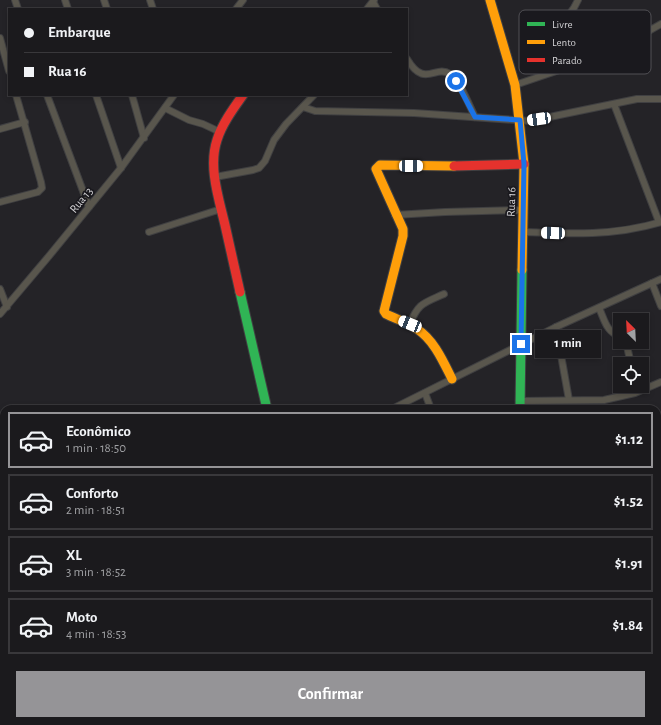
<!DOCTYPE html>
<html lang="pt">
<meta charset="utf-8">
<style>
body{margin:0;font-family:"Alegreya Sans",sans-serif;background:#242326;color:#f1f3f6;height:100vh;display:flex;flex-direction:column;font-size:15px;white-space:nowrap}
*{box-sizing:border-box;margin:0}
p{font-size:13px;color:#a0a1a4}
.icon{flex:none;width:22px;height:22px;fill:none;stroke:currentColor;stroke-width:2;stroke-linecap:round;stroke-linejoin:round}
.map{position:relative;flex:1;overflow:hidden}
.side{position:absolute;left:0px;top:405px;width:661px;height:320px;display:flex;flex-direction:column;background:#1b1a1d;border-radius:12px 12px 0 0;box-shadow:0 2px 6px #0003,0 0 0 1px #39383b}
.side>*{flex:none}
.banner{position:absolute;left:8px;top:8px;width:400px;height:88px;border-radius:0px;box-shadow:0 2px 6px #0003,0 0 0 1px #39383b;display:grid;align-content:center;height:88px;padding:0 16px;background:#1b1a1d}
.needle{width:26px;rotate:336deg}
.tools{position:absolute;left:613px;top:313px;display:grid;gap:8px}
.tools a{display:grid;place-items:center;width:36px;height:36px;border-radius:0px;background:#1b1a1d;box-shadow:0 2px 6px #0003,0 0 0 1px #39383b;font-size:20px}
.end{position:absolute;width:18px;height:18px;margin:-9px;border:5px solid #1a73e8;background:#fff;box-shadow:0 0 0 2px #fff}
.from{border-radius:50%}
.bubble{position:absolute;height:28px;border-radius:0px;background:#1b1a1d;box-shadow:0 2px 6px #0003,0 0 0 1px #39383b;font-size:13px;font-weight:700;line-height:28px;text-align:center}
.car{position:absolute;width:12px;height:24px;margin:-12px -6px;border-radius:5px;box-shadow:0 0 3px 1px #0007;background:linear-gradient(#fff 24%,#345 0 40%,#fff 0 76%,#345 0 86%,#fff 0)}
.banner b{display:flex;align-items:center;gap:14px;height:38px;font-size:15px}
.banner b+b{border-top:1px solid #39383b}
.banner i{width:10px;height:10px;background:#f1f3f6}
ul{padding:7px 0 0;list-style:none}
li{display:flex;align-items:center;gap:12px;height:56px;margin:0 8px 6px;padding:0 8px;border:2px solid #39383b;border-radius:0px}
li div{flex:1}
li b{display:block;font-size:15px}
li em{font-style:normal;font-weight:700}
li.on{border-color:#959497}
li>.icon{width:36px;height:36px;stroke-width:1.5}
.button{display:flex;gap:8px;margin-top:auto;padding:8px 16px}
.button a{flex:1;height:46px;border-radius:0px;background:#959497;color:#fff;font-size:16px;font-weight:700;line-height:46px;text-align:center}
.map>svg:first-child{display:block}
.lines{fill:none;stroke-linecap:round;stroke-linejoin:round}
.street-casing{stroke:#404042;stroke-width:8}
.fast-casing{stroke:#404042;stroke-width:11}
.slow-casing{stroke:#404042;stroke-width:11}
.jam-casing{stroke:#404042;stroke-width:11}
.street{stroke:#59564d;stroke-width:6}
.fast{stroke:#30b455;stroke-width:9}
.slow{stroke:#ff9f0a;stroke-width:9}
.jam{stroke:#e5322d;stroke-width:9}
.route{stroke:#1a73e8;stroke-width:5}
.labels{text-anchor:middle;dominant-baseline:central;stroke-width:3.5;stroke-linejoin:round;paint-order:stroke}
.street-label{font-size:12px;fill:#d2d1d4;stroke:#1a191e}
.key{fill:#1a191e;stroke:#515055;stroke-width:1}
.key-label{font-size:11px;fill:#d2d1d4}
</style>
<div class="map">
<svg width="661" height="725" viewBox="0 0 661 725">
<rect width="100%" height="100%" fill="#242327"/>
<g class="lines">
<defs>
<g id="street">
<path d="M15,0l3,9"/>
<path d="M65,0l3,9"/>
<path d="M104,0l3,9"/>
<path d="M150,0l3,9"/>
<path d="M373,2l4,7"/>
<path d="M236,9l7,-9"/>
<path d="M367,9l7,-9"/>
<path d="M0,38l9,33"/>
<path d="M530,38c22,-9 38,-15 48,-38"/>
<path d="M407,59c18,30 28,5 43,15 10,7 19,31 25,43"/>
<path d="M515,85l62,-21 68,-31 16,-9"/>
<path d="M47,95l42,112"/>
<path d="M96,95l25,73"/>
<path d="M132,95l12,43"/>
<path d="M614,104l45,118"/>
<path d="M303,107l12,4 99,2 116,8 107,-22h24"/>
<path d="M165,108l24,12 14,4 17,8"/>
<path d="M0,129l25,-7"/>
<path d="M215,177l38,-7 6,-2 6,-7 9,-21 12,-16 28,-29"/>
<path d="M0,202l38,-10 4,-4 -1,-6 -25,-87"/>
<path d="M395,215l50,-3 78,-2"/>
<path d="M149,232l72,-23"/>
<path d="M522,232c48,2 92,4 139,-10"/>
<path d="M652,283l9,23"/>
<path d="M0,289l7,18"/>
<path d="M599,308c6,13 7,23 21,29"/>
<path d="M0,314l49,-58 72,-88 53,-73"/>
<path d="M410,324c8,-21 14,-21 34,-30"/>
<path d="M556,327l13,73"/>
<path d="M626,342l5,22"/>
<path d="M425,393l6,16"/>
<path d="M520,401l84,-1 31,-7 26,-11"/>
<path d="M392,409l164,-82 105,-48"/>
<path d="M0,435l4,3"/>
<path d="M657,469l4,-2"/>
<path d="M0,569h4"/>
<path d="M100,721v4"/>
<path d="M305,725v-4"/>
<path d="M435,725v-4"/>
<path d="M485,725v-4"/>
<path d="M517,725v-4"/>
</g>
<g id="fast">
<path d="M240,292l27,117"/>
<path d="M520,409l2,-139"/>
</g>
<g id="slow">
<path d="M490,0l25,85 9,79 -2,106"/>
<path d="M452,379c-9,-18 -18,-39 -35,-50 -10,-7 -21,-10 -31,-15l-2,-3 19,-75v-7l-27,-60 4,-4 74,1"/>
</g>
<g id="jam">
<path d="M454,166l70,-2"/>
<path d="M240,292c-5,-22 -10,-45 -15,-67 -6,-26 -17,-58 -8,-85 5,-16 16,-31 26,-45"/>
</g>
</defs>
<use href="#street" class="street-casing"/>
<use href="#fast" class="fast-casing"/>
<use href="#slow" class="slow-casing"/>
<use href="#jam" class="jam-casing"/>
<use href="#street" class="street"/>
<use href="#fast" class="fast"/>
<use href="#slow" class="slow"/>
<use href="#jam" class="jam"/>
</g>
<g class="lines">
<path class="route" d="M456,81l19,36 45,3 4,44 -3,180"/>
</g>
<g class="labels">
<g class="street-label">
<text transform="translate(81 200) rotate(-51)">Rua 13</text>
<text transform="translate(511 202) rotate(-88)">Rua 16</text>
</g>
</g>
<rect x="519" y="10" width="132" height="64" rx="6" class="key"/>
<rect x="527" y="22" width="18" height="4" fill="#30b455"/>
<rect x="527" y="40" width="18" height="4" fill="#ff9f0a"/>
<rect x="527" y="58" width="18" height="4" fill="#e5322d"/>
<g class="key-label">
<text x="552" y="28">Livre</text>
<text x="552" y="46">Lento</text>
<text x="552" y="64">Parado</text>
</g>
</svg>
<div class="tools">
<a><svg class="needle" viewBox="-14 -14 28 28"><path d="M0-13l5 13h-10z" fill="#e53935"/><path d="M0 13l5-13h-10z" fill="#a0a1a4"/></svg></a>
<a><svg class="icon" aria-label="locate" viewBox="0 0 24 24"><circle cx="12" cy="12" r="6"/><path d="M12 2v4M12 18v4M2 12h4M18 12h4"/></svg></a>
</div>
<i class="end from" style="left:456px;top:81px"></i>
<i class="end" style="left:521px;top:344px"></i>
<div class="bubble" style="left:535px;top:330px;width:66px">1 min</div>
<i class="car" style="left:539px;top:119px;rotate:262deg"></i>
<i class="car" style="left:411px;top:166px;rotate:90deg"></i>
<i class="car" style="left:553px;top:233px;rotate:272deg"></i>
<i class="car" style="left:410px;top:324px;rotate:292deg"></i>
<div class="banner">
<b><i class="from"></i>Embarque</b>
<b><i></i>Rua 16</b>
</div>
<section class="side">
<ul>
<li class="on"><svg class="icon" aria-label="car" viewBox="0 0 24 24"><path d="M5 17H2v-5l4-1 3-4h7l3 4 3 1v5h-3M9 17h6M6 11h13"/><circle cx="7" cy="17" r="2"/><circle cx="17" cy="17" r="2"/></svg><div><b>Econômico</b><p>1 min · 18:50</p></div><em>$1.12</em></li>
<li><svg class="icon" aria-label="car" viewBox="0 0 24 24"><path d="M5 17H2v-5l4-1 3-4h7l3 4 3 1v5h-3M9 17h6M6 11h13"/><circle cx="7" cy="17" r="2"/><circle cx="17" cy="17" r="2"/></svg><div><b>Conforto</b><p>2 min · 18:51</p></div><em>$1.52</em></li>
<li><svg class="icon" aria-label="car" viewBox="0 0 24 24"><path d="M5 17H2v-5l4-1 3-4h7l3 4 3 1v5h-3M9 17h6M6 11h13"/><circle cx="7" cy="17" r="2"/><circle cx="17" cy="17" r="2"/></svg><div><b>XL</b><p>3 min · 18:52</p></div><em>$1.91</em></li>
<li><svg class="icon" aria-label="car" viewBox="0 0 24 24"><path d="M5 17H2v-5l4-1 3-4h7l3 4 3 1v5h-3M9 17h6M6 11h13"/><circle cx="7" cy="17" r="2"/><circle cx="17" cy="17" r="2"/></svg><div><b>Moto</b><p>4 min · 18:53</p></div><em>$1.84</em></li>
</ul>
<div class="button"><a>Confirmar</a></div>
</section>
</div>
